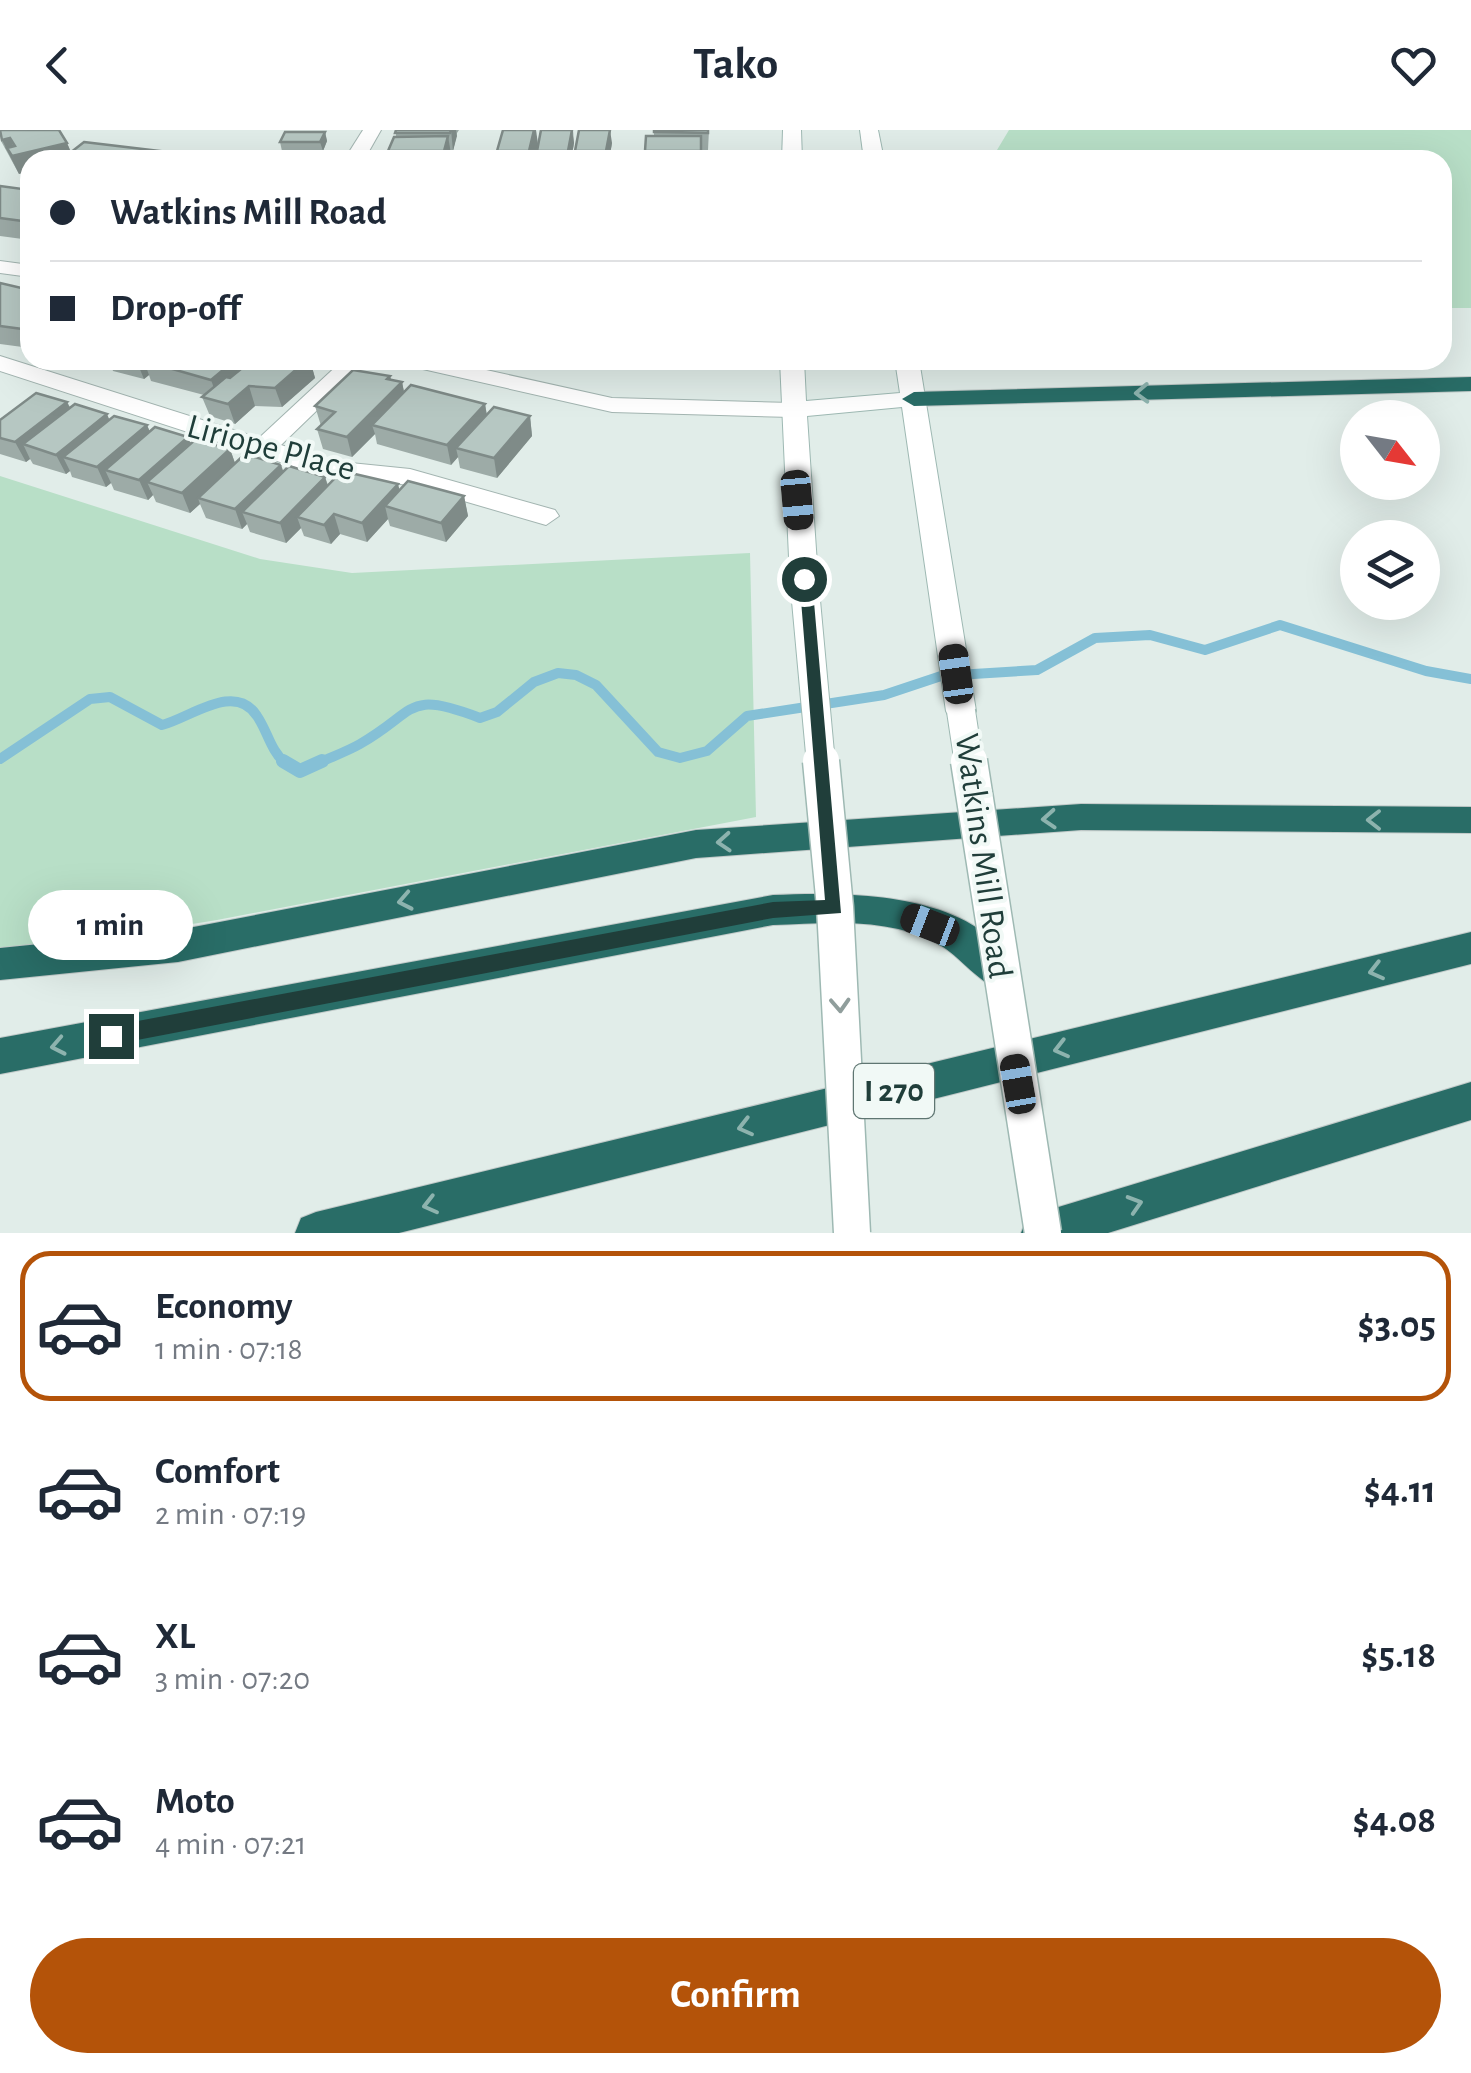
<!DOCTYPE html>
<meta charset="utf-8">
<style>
body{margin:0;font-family:"Alegreya Sans",sans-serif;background:#f6f6f7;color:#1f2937;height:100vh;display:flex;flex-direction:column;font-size:38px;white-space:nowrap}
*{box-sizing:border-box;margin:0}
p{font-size:32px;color:#747a83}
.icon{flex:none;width:55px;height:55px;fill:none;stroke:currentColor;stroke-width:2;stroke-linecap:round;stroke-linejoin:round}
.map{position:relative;height:1103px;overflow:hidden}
.drawer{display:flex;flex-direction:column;background:#fff;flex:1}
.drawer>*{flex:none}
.banner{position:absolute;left:20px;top:20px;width:1432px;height:220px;border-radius:30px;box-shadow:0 10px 40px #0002;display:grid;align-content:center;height:220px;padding:0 30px;background:#fff}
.needle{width:65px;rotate:121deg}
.controls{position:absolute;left:1340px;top:270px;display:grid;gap:20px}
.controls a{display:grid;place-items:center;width:100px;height:100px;border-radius:50%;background:#fff;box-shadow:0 10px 40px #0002;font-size:50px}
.end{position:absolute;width:45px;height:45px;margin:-22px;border:12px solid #203e3a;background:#fff;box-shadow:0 0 0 5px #fff}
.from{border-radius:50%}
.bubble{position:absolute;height:70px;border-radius:35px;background:#fff;box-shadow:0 10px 40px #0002;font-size:32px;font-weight:600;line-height:70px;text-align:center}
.car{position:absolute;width:30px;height:60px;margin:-30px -15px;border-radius:12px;box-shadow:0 0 8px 2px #0007;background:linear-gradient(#222 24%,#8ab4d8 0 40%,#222 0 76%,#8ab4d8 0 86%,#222 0)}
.banner b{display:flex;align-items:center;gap:35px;height:95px;font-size:38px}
.banner b+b{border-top:2px solid #e0e1e3}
.banner i{width:25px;height:25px;background:#1f2937}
ul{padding:18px 0 0;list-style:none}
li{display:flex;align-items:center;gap:30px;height:150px;margin:0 20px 15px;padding:0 10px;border:5px solid transparent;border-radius:30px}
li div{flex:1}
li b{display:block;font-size:38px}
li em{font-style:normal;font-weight:600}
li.current{border-color:#b45309}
li>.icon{width:90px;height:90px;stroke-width:1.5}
.button{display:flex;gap:20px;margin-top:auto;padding:20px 30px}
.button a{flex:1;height:115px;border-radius:60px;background:#b45309;color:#fff;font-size:40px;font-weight:600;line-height:115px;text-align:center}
header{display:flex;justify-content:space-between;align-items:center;height:130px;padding:0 30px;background:#fff;font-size:45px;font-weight:600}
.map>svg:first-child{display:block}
.green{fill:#b8dfc7}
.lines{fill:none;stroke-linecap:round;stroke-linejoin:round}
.stream-far1{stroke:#85c0d6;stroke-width:10}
.stream{stroke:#85c0d6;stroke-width:14}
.street-casing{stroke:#a3b5b1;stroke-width:2}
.secondary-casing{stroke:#9eb9b3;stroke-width:2}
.highway-casing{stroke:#c1c9c8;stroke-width:2}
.street{fill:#fff;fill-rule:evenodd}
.secondary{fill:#fff;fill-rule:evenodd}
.highway{fill:#296d67;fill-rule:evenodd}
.secondary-bridge-far1-casing{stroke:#9eb9b3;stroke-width:30;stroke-linecap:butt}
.secondary-bridge-casing{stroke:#9eb9b3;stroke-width:39;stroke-linecap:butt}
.secondary-bridge-far1{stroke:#fff;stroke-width:28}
.secondary-bridge{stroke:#fff;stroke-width:36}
.wall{fill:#9daba7}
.shaded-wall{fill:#7f8b88}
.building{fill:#b6c7c2;stroke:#7f8b88;stroke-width:2.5}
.oneway{stroke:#8db3ae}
.oneway2{stroke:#909e9c}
.route{fill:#203e3a}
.labels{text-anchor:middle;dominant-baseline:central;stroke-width:8;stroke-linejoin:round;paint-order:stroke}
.shield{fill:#f1f9f6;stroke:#5f7672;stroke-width:2.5}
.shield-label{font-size:32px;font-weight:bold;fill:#203e3a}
.street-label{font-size:35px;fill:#203e3a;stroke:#f1f9f6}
</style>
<header><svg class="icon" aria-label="back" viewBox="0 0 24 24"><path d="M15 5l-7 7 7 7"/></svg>Tako<svg class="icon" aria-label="heart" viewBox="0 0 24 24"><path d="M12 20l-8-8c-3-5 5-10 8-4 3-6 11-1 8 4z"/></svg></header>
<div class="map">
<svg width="1471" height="1103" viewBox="0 0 1471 1103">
<rect width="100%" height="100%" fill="#e1ede9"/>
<g class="green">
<path d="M1009,0h462v178h-28l-1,-148h-451z"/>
<path d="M0,346l260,83 92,14 398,-20 6,264 -539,103 -144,23 -73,5z"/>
</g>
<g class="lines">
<g class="stream-far1">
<path d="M0,629l90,-60 20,-2 52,28c28,-7 73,-44 95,-9 11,16 13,34 29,48"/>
<path d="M316,634c15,-7 30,-12 44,-20 58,-33 45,-55 120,-26l17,-6 37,-30 24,-9 18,2 20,10 62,67 22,6 27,-7 40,-35 137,-21 57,-19 96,-6 58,-32 55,-3 55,15 75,-25 146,46 45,8"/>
</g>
<path class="stream" d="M283,631l17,10 22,-10"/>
<defs>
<g id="street">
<path d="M363,0h18l-17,30h-20z"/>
<path d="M0,131l30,4v12l-30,-4z"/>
<path d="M0,226l259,82 84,-78h26l-88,85 50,16 79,8 145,41 4,6 -13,9 -137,-40 -89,-10 -320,-104z"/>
<path d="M401,230h40l171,38 180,5 12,7 -12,7 -180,-5 -207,-47z"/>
</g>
<g id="secondary">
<path d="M783,0h18l1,30h-20z"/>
<path d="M860,0h18l6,30h-20z"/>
<path d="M780,230h24l2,41 94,-8 -5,-33h24l57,351 -4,8h-22l-4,-8 -44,-304 -95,9 11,163 -14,10 -14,-10z"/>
</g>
<g id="highway">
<path d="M1471,247v14l-557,15 -12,-7 12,-7z"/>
<path d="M1081,674l390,3v26l-390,-3 -385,28 -518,104 -178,18v-32l178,-18 518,-100z"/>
<path d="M773,765c75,-3 206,-5 244,78l-5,11 -13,5c-22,-8 -36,-29 -56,-42 -50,-31 -114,-24 -170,-22l-773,149v-36z"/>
<path d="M1471,802v32l-1072,269h-104l6,-15 15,-6z"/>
<path d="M1471,952v38l-363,113h-87l6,-15 15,-6z"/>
</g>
</defs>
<use href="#street" class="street-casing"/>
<use href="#secondary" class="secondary-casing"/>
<use href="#highway" class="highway-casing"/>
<use href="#street" class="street"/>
<use href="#secondary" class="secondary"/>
<use href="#highway" class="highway"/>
<defs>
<g id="secondary-bridge-far1">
<path d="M804,449l17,185"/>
<path d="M961,581l8,53"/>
</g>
<g id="secondary-bridge">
<path d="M821,631l14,146 17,326"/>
<path d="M969,631l74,472"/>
</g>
</defs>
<use href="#secondary-bridge-far1" class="secondary-bridge-far1-casing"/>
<use href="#secondary-bridge" class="secondary-bridge-casing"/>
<use href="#secondary-bridge-far1" class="secondary-bridge-far1"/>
<use href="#secondary-bridge" class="secondary-bridge"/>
</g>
<g class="wall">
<path d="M0,0l67,13 4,9 130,4 -171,4 -11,14 -18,-33z"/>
<path d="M396,0h63l-2,3 -4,18h-2l-2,9h-59l-2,-9 8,-14z"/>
<path d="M541,0h32l1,13 -3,17h-33l-1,-9z"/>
<path d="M654,0h55l-1,20h-7v10h-55l-1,-9 9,-15z"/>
<path d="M325,2l2,9 -4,10h-41l-2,-9z"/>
<path d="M612,13l-3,17h-33l-1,-9z"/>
<path d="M538,14l-4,16h-35l-2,-9z"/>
<path d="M0,56l30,4v50l-30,-4z"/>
<path d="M0,153l30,7v58l-30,-4z"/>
<path d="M77,230h233l5,18 -33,29 -27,-1 -20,18 -25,-8 -8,-19 2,-2 -53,-14 -2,-6 -5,4 -31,-8 -2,-6 -5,3z"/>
<path d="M390,246l1,4 11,2 2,10 81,12 2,11 43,1 2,20 -35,42 -37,-10 -2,-11 -7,8 -74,-21 -2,-10 -23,23 -29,-8 -6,-20 4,-3 -6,-20z"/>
<path d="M67,272l3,5 39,12 38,6 3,7 38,5 3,7 39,5 5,14 49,9 41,5 3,8 136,11 4,20 -22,26 -56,-16 -2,-7 -21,23 -27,-8 -9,10 -27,-8 -3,-8 -15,15 -36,-11 -3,-8 -5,5 -36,-11 -6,-14 -10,9 -34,-11 -3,-7 -5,5 -34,-10 -3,-7 -5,4 -34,-10 -2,-6 -4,3 -33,-10 -3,-5 -4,3 -26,-8v-34z"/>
</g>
<g class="shaded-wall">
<path d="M451,0h5l1,6 -4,15z"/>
<path d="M534,0h2l2,14 -4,16h-4l-1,-9z"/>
<path d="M572,0l2,13 -3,17h-2l-1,-9z"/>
<path d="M610,0l2,13 -3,17h-2l-1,-9z"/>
<path d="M325,2l2,9 -4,10 -3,-9z"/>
<path d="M448,6l3,18 -2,6h-4l-1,-9z"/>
<path d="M10,8l7,17 50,-12 7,17h-44v12l-11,2 -17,-34z"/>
<path d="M102,230h7l2,5 -5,3z"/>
<path d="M136,230h31l-23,1 5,14 -5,4z"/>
<path d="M235,230h25l-42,39 -7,-19z"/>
<path d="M307,230h3l5,18 -33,29 -7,-19z"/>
<path d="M390,246l3,15 9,-9 4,20 -34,23 3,9 -23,23 -5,-20z"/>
<path d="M249,256l6,20 -20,18 -7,-20z"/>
<path d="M67,272l9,19 -53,23 7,15 -4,3 -11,-20z"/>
<path d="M485,274l3,20 -32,24 2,9 -7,8 -4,-20z"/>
<path d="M107,284l8,19 -52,24 7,14 -4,3 -10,-19z"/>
<path d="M530,286l2,20 -35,42 -3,-20z"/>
<path d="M147,295l8,20 -50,25 6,13 -5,4 -9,-20z"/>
<path d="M188,307l8,19 -49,26 6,13 -5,5 -9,-20z"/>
<path d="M230,319l7,20 -39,29 2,6 -10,9 -8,-20z"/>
<path d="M281,335l7,19 -46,28 5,12 -5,5 -7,-20z"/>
<path d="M325,347l6,20 -34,20 4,11 -15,15 -6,-20z"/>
<path d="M398,354l5,19 -18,3 3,13 -21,23 -5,-19z"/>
<path d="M464,366l4,20 -22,26 -5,-19z"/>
<path d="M334,384l6,20 -9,10 -7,-19z"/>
</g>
<g class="building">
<path d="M0,0h59l8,13 -55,13 -5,-8 8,-2 -5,-8 -8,2z"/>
<path d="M396,0h55l-1,3h-55z"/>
<path d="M503,0h31l-5,21h-32z"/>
<path d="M541,0h31l-4,21h-31z"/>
<path d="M579,0h31l-4,21h-31z"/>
<path d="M654,0h54v3l-54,-1z"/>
<path d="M285,2h40l-5,10h-40z"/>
<path d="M448,6l-4,15h-56l6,-14z"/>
<path d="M646,6h55v15h-56z"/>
<path d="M84,12l117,14 -5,4h-135z"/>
<path d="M0,56l30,4v32l-30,-4z"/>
<path d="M0,153l30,7v40l-30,-4z"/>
<path d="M145,230h90l-24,20 -67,-19z"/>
<path d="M252,230h55l-32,28 -26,-2 -21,18 -26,-7 24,-20 4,1z"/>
<path d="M353,240l37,6 -3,3 15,3 -55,55 -30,-8 18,-17 -20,-6z"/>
<path d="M411,255l74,19 -38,41 -75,-20z"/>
<path d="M36,263l31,9 -52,40 -15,-4v-18z"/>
<path d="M75,274l32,10 -51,41 -33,-11z"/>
<path d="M494,277l36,9 -36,42 -38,-10z"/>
<path d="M114,286l33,9 -50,42 -34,-10z"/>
<path d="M155,297l33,10 -49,43 -34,-10z"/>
<path d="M196,309l34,10 -48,44 -35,-11z"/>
<path d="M245,324l36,11 -46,44 -37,-11z"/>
<path d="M289,336l36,11 -45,46 -38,-11z"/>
<path d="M342,341l56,13 -36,39 -28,-9 -10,11 -27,-8z"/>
<path d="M408,351l56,15 -23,27 -56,-17z"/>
</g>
<defs><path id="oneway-chevron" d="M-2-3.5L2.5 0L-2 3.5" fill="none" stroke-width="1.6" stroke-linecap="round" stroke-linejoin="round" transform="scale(2.5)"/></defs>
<g class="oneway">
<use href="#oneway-chevron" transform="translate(1142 263) rotate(178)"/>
<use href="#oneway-chevron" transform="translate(1049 689) rotate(176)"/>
<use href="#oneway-chevron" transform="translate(1374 690) rotate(-180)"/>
<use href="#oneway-chevron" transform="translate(724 712) rotate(176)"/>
<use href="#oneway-chevron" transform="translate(405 771) rotate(169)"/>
<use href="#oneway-chevron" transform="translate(1376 841) rotate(166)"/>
<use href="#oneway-chevron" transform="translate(58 916) rotate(169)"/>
<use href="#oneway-chevron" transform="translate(1061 919) rotate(166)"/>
<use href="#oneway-chevron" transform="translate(745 997) rotate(166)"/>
<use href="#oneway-chevron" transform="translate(1135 1074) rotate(-17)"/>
<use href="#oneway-chevron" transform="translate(430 1075) rotate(166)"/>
</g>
<use class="oneway2" href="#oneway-chevron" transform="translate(840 875) rotate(87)"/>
<path class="route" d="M799,445l13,4 29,334 -68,5 -662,127 -7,-3v-13l7,-3 662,-124 52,-2z"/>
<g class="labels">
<rect class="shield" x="854" y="934" width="80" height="54" rx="8"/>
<g class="shield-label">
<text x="894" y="961">I 270</text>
</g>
<g class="street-label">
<text transform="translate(271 318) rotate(15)">Liriope Place</text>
<text transform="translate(983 726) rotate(82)">Watkins Mill Road</text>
</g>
</g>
</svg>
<div class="controls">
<a><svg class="needle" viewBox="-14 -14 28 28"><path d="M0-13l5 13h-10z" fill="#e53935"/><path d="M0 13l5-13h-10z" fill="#747a83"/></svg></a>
<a><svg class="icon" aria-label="layers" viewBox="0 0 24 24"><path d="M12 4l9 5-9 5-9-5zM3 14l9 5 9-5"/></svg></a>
</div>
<i class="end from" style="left:804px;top:449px"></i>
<i class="end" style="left:111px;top:906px"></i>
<div class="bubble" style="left:28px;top:760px;width:165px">1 min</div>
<i class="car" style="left:797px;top:370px;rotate:175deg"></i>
<i class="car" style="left:956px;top:544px;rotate:352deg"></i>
<i class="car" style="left:930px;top:795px;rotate:291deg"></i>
<i class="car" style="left:1018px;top:954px;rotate:350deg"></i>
<div class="banner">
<b><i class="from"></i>Watkins Mill Road</b>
<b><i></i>Drop-off</b>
</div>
</div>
<section class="drawer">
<ul>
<li class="current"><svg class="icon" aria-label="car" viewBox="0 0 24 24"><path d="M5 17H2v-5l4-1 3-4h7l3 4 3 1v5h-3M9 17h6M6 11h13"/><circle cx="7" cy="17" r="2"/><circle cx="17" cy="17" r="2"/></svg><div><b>Economy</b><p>1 min · 07:18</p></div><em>$3.05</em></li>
<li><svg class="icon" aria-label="car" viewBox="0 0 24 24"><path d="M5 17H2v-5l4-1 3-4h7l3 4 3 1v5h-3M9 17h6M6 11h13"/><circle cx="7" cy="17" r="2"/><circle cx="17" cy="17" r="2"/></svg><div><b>Comfort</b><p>2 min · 07:19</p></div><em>$4.11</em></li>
<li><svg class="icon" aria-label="car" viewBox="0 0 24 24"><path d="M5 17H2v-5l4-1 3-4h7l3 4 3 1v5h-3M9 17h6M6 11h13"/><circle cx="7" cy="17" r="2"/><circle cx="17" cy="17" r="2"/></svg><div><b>XL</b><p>3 min · 07:20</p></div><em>$5.18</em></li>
<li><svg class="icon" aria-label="car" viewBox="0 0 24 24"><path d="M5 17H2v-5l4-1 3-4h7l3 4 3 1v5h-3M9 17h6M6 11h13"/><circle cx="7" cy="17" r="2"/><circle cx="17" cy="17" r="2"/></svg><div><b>Moto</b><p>4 min · 07:21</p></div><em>$4.08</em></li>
</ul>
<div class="button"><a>Confirm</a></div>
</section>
